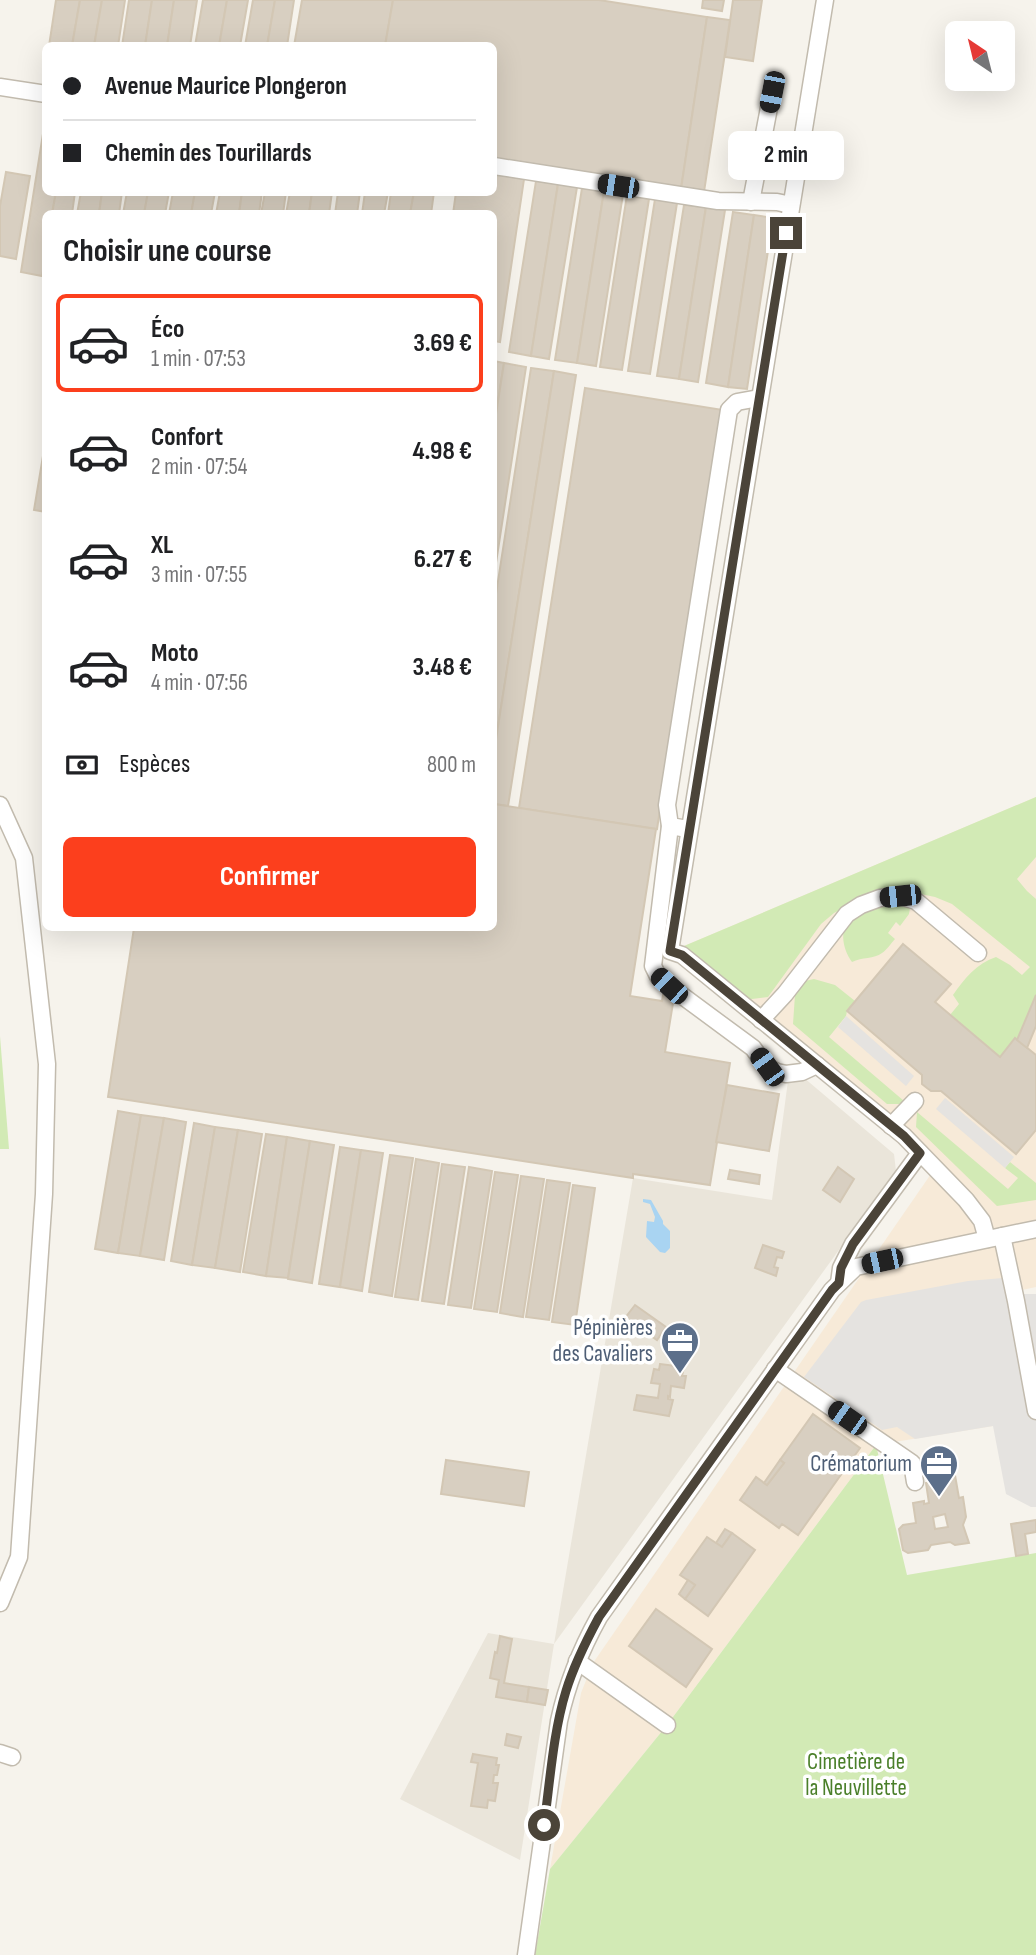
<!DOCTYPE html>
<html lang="fr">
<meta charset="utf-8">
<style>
body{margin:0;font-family:"Sofia Sans Condensed",sans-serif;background:#f2f2f2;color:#202124;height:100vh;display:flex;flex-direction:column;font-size:26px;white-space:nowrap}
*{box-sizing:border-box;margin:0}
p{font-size:23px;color:#757577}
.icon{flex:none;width:38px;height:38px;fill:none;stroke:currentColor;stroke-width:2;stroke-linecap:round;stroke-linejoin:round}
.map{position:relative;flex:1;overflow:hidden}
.sheet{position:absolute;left:42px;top:210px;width:455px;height:721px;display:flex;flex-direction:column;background:#fff;border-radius:10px;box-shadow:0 7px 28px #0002}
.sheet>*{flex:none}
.banner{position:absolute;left:42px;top:42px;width:455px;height:154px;border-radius:10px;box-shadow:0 7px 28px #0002;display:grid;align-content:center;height:154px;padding:0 21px;background:#fff}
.needle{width:46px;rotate:325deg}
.controls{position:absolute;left:945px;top:21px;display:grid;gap:14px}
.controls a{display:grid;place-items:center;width:70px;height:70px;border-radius:10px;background:#fff;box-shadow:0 7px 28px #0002;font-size:35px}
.end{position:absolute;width:32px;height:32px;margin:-16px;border:9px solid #4b4439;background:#fff;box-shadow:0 0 0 4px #fff}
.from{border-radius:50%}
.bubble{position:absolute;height:49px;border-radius:10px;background:#fff;box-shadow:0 7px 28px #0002;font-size:23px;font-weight:700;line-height:49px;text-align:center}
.car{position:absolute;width:21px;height:42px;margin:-21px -10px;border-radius:9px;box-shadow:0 0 5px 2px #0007;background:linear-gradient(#222 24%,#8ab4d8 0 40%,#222 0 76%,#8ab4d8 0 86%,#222 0)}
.banner b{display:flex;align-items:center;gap:24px;height:66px;font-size:26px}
.banner b+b{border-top:2px solid #e0e0e0}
.banner i{width:18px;height:18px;background:#202124}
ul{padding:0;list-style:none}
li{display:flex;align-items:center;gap:21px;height:98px;margin:0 14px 10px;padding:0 7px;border:4px solid transparent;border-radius:10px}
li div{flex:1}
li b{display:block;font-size:26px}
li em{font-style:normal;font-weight:700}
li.selected{border-color:#fc3f1d}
li>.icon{width:63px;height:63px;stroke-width:1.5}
h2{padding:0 21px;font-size:32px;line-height:84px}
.pay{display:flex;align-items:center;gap:18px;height:77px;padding:0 21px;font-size:26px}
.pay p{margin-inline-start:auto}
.primary-button{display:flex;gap:14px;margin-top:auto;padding:14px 21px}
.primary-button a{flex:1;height:80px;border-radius:10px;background:#fc3f1d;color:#fff;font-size:28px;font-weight:700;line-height:80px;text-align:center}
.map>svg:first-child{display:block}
.residential{fill:#eae5da}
.commercial{fill:#f7ead8}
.green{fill:#d2eab5}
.parking{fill:#e5e3e0}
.water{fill:#a9d4f2}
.building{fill:#d8cfc1;stroke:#d3c7b4;stroke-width:2;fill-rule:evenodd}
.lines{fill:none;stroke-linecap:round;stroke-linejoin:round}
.minor-casing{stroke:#c2bbae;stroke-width:19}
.minor{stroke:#fff;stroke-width:16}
.route{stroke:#4b4439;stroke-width:9}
.labels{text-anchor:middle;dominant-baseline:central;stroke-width:7;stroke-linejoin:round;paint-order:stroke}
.service-label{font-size:23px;fill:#4e5e75;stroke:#fff;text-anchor:end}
.park-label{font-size:23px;fill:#4a7f2a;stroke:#fff}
</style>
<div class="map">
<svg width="1036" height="1955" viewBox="0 0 1036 1955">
<rect width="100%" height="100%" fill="#f6f3ec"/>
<path class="residential" d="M790,1066l104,88 2,17 -342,473 -34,216 -120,-61 88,-166 66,11 79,-466 139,22z"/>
<path class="commercial" d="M1036,797v490l-65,14 22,125 -117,19 -209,280 -117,144 31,-176 12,-30 340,-492 -249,-225z"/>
<g class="green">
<path d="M1036,797v60l-19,22 10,12 9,8v96l-19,45 -2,-2 -15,19 -50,-42 9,-11 -6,-9c11,-16 24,-32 43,-38l14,8 12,10 8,-8 -78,-63 -17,-7 -24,-5 -53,9 -24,12 -13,11 -53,73 -24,3 -60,-54z"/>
<path d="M882,903h21l7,5 -1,6 -9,12 -4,-4 -8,11 7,6c-4,4 -8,11 -13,14 -8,6 -20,4 -30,9 -10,-14 -14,-35 2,-48 7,-5 19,-8 28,-11z"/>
<path d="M814,979l21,6 20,16 -8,10 -1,5 -17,21 75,64 -5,3h-12l-94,-80 2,-29 10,-14z"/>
<path d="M0,1034v2l9,113h-9z"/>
<path d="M917,1112l91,77 10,-11 -13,-10 5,-6 26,21v17l-39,6 -81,-79z"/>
<path d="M876,1445l31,130 129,-22v402h-501l15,-86 117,-144z"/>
</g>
<g class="parking">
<path d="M846,1016l68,60 -8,10 -68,-59z"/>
<path d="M945,1098l69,59 -9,11 -69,-59z"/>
<path d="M1017,1275l5,19h14v213h-5l-25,-13 -13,-68 -78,13 -18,-12 -15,3 -78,-53 57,-75 5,-2 102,-19 35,-3z"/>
</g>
<path class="water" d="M643,1199l8,1 12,21v3l7,7v17l-5,5 -5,-1 -14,-15 1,-16 7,1 1,-5 -5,-13 -7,-2z"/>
<g class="building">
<path d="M56,0h24l-8,46h-23z"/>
<path d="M80,0h22l-8,46h-22z"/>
<path d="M102,0h23l-7,46h-24z"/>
<path d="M129,0h23l-7,46h-23z"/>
<path d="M152,0h22l-7,46h-22z"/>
<path d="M174,0h23l-7,46h-23z"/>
<path d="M203,0h24l-8,46h-24z"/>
<path d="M227,0h21l-8,46h-21z"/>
<path d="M253,0h22l-8,46h-22z"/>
<path d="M275,0h19l-7,46h-20z"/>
<path d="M302,0h91l-8,46h-91z"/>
<path d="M393,0h206l108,17 -26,172 -187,-29v-114h-109z"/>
<path d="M703,0h21l-2,11 -20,-3z"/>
<path d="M733,0h29l-9,61 -28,-4z"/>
<path d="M707,17l23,3 -26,172 -23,-3z"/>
<path d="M46,115v77h10l-4,22h-6v40l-4,22 -21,-4z"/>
<path d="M6,172l24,4 -14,83 -16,-3v-50z"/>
<path d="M494,174l30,5 -24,163 -6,-1v-127h-41l3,-22h38z"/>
<path d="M536,181l22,3 -27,172 -22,-4z"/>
<path d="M558,184l19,3 -28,172 -18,-3z"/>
<path d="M582,188l22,3 -27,172 -22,-3z"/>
<path d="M604,191l19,3 -27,172 -19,-3z"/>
<path d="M56,192h19l-3,22h-20z"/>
<path d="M81,192h21l-3,22h-22z"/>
<path d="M102,192h20l-3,22h-20z"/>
<path d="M127,192h21l-4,22h-21z"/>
<path d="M148,192h21l-4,22h-21z"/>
<path d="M173,192h22l-4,22h-22z"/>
<path d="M195,192h20l-4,22h-20z"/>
<path d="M220,192h22l-3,22h-23z"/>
<path d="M242,192h20l-3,22h-20z"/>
<path d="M265,192h21l-3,22h-22z"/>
<path d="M290,192h22l-3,22h-23z"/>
<path d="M312,192h20l-3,22h-20z"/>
<path d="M338,192h22l-3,22h-22z"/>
<path d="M365,192h23l-4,22h-22z"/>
<path d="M391,192h23l-4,22h-22z"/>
<path d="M414,192h20l-3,22h-21z"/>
<path d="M627,195l22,4 -27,171 -22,-3z"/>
<path d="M655,199l22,4 -27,171 -22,-3z"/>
<path d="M684,205l22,2 -27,172 -22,-3z"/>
<path d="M706,207l19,3 -27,172 -19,-3z"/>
<path d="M733,212l21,3 -26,172 -22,-4z"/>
<path d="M754,215l19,3 -26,171 -19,-2z"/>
<path d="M494,361l10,2 -10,64z"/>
<path d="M504,363l22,4 -32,209v-149z"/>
<path d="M531,368l23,3 -60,381v-145z"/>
<path d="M554,371l22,4 -68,431 -14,-2v-52z"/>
<path d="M585,388l138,22 -66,419 -138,-21z"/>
<path d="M46,438v74l-12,-2z"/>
<path d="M494,804l162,25 -26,167 32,5 1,-6 11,2 -9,55 65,11 -20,122 -77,-11v4l-525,-81 26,-169h360z"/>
<path d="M903,944l48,40 -16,18 65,55 15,-19 21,17v75l-20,24 -75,-63h-10l-4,-3 -5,-4v-9l-75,-64z"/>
<path d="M1036,995v31l-9,22 -10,-8z"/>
<path d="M727,1085l52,9 -10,57 -53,-9z"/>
<path d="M118,1111l23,4 -23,138 -23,-4z"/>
<path d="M141,1115l23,3 -24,138 -22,-3z"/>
<path d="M164,1118l22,4 -22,138 -24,-4z"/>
<path d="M194,1123l21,4 -23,138 -21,-4z"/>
<path d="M215,1127l23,3 -23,138 -23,-3z"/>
<path d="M238,1130l24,4 -22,138 -25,-4z"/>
<path d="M266,1134l21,3 -21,139 -23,-4z"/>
<path d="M287,1137l23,4 -22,137 -22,-2z"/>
<path d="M310,1141l24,4 -22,138 -24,-4z"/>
<path d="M340,1147l21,3 -21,137 -21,-3z"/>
<path d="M361,1150l22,3 -21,138 -22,-4z"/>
<path d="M390,1155l23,3 -21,138 -23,-4z"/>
<path d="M416,1159l23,4 -21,137 -23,-3z"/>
<path d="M442,1164l23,3 -21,137 -22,-3z"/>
<path d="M469,1167l23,4 -21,137 -23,-3z"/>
<path d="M838,1167l16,12 -14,23 -17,-12z"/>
<path d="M730,1170l30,5 -1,9 -31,-5z"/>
<path d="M495,1172l23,3 -21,137 -23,-3z"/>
<path d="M521,1176l23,3 -21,138 -23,-4z"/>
<path d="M547,1180l23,3 -21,137 -23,-3z"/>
<path d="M573,1185l22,3 -20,137 -23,-3z"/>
<path d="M763,1245l21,7 -2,6 -5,-1 -3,10 4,1 -2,8 -21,-8z"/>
<path d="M635,1305l31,22 -9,13 -32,-22z"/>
<path d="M660,1364l24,3 -2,9h4l-2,12 -13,-2 -1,11 -2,-1v3l5,1 -4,16 -35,-6 3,-15 21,3 2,-14 -9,-1 3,-14 5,1z"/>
<path d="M813,1414l47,34 -62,87 -16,-11 -3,4 -39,-28 16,-23 11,8 17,-22 -4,-3z"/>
<path d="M446,1460l83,12 -5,34 -83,-12z"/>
<path d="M780,1460l4,3 -17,22 -3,-2z"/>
<path d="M953,1464l6,34 4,-1 3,20 -3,8 6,18 -14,2 -5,-3 -19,3 -3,5 -20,3 -5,-3 -4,-21 4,-4 13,-2 -3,-20 11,-2v3l5,-1 -3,-20 10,-2 -2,-14zM945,1514l3,13 -13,2 -2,-12z"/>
<path d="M1036,1520v12l-11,2 3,20 -12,2 -5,-32z"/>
<path d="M725,1529l7,4 -10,14 -6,-4z"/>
<path d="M732,1533l23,17 -47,66 -23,-17 10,-14 -15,-10 27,-38 15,10z"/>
<path d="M688,1580l7,5 -10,14 -6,-5z"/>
<path d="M656,1609l56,40 -26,38 -57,-41z"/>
<path d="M500,1636l12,3 -8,44 25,4 -2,15 -31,-5 3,-17 -9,-2 5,-26 2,1z"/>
<path d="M529,1687l19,3 -3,15 -18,-3z"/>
<path d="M507,1734l14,3 -3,11 -13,-3z"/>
<path d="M473,1754l24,4 -1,7h3l-2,10h-3l-1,8h5l-3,18 -7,-1 -1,8 -16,-2 7,-43 -7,-1z"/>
</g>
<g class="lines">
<defs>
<g id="minor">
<path d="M825,0l-155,951 12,4 222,181 62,64 16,21 5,18"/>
<path d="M0,87l46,7"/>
<path d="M494,166l224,35 59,1 14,3"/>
<path d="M751,202l21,-110"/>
<path d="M0,805l24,53 23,206 -3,130 -25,363 -19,46"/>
<path d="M670,826l-17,140 5,10 11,10 84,62 14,19 10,5 9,2 16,-2 15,-7"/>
<path d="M688,829l-18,-3 -3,-21 62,-395 8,-8 22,-4"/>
<path d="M761,1020l24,-26 62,-80 14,-9 19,-7 20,-2 16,5 62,52"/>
<path d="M891,1126l24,-25"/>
<path d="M1002,1236l14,65 20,110"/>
<path d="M839,1283l2,-15 12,-24 67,-91"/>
<path d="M775,1369l137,94 3,19"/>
<path d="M577,1661l90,64"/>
<path d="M0,1753l12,4"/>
<path d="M526,1955l33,-234c8,-37 21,-70 40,-104l233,-327 24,-23 180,-38"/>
</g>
</defs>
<use href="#minor" class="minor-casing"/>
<use href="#minor" class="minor"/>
</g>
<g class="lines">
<path class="route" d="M544,1825c6,-43 9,-92 22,-134 8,-26 20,-50 33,-74l233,-327 7,-7 2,-15 12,-24 67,-91 -16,-17 -222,-181 -12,-4 116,-718"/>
</g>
<defs>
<symbol id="office-pin" viewBox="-11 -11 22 30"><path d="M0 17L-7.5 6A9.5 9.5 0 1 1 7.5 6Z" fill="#5c6f8a" stroke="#fff"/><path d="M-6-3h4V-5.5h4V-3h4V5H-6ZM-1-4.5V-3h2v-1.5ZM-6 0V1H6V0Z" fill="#fff"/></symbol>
</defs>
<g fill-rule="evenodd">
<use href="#office-pin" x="658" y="1319" width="44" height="60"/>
<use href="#office-pin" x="917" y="1442" width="44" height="60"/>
</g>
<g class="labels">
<g class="service-label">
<text x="653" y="1328">Pépinières<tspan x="653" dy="26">des Cavaliers</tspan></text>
<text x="912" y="1464">Crématorium</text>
</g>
<g class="park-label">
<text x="856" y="1762">Cimetière de<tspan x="856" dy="26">la Neuvillette</tspan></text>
</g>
</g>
</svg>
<div class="controls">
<a><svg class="needle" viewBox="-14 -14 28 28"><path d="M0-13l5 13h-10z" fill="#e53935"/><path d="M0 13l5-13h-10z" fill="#757577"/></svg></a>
</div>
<i class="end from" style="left:544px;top:1825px"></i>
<i class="end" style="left:786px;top:233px"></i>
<div class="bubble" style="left:728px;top:131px;width:116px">2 min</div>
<i class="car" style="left:772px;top:92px;rotate:191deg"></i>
<i class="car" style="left:618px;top:186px;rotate:279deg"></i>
<i class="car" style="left:900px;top:896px;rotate:264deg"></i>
<i class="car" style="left:669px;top:986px;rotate:313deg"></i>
<i class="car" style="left:767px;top:1067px;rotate:324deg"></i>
<i class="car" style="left:882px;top:1261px;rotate:258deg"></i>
<i class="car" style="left:847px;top:1418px;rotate:305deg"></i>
<div class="banner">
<b><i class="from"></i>Avenue Maurice Plongeron</b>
<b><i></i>Chemin des Tourillards</b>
</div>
<section class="sheet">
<h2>Choisir une course</h2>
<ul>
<li class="selected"><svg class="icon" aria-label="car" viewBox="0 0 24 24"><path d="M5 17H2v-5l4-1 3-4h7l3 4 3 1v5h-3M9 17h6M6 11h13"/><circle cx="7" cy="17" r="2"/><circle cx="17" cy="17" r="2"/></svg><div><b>Éco</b><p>1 min · 07:53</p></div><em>3.69 €</em></li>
<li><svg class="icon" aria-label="car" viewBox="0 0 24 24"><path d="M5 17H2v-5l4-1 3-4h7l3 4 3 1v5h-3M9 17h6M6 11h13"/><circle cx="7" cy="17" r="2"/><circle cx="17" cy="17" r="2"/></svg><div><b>Confort</b><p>2 min · 07:54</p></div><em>4.98 €</em></li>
<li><svg class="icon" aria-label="car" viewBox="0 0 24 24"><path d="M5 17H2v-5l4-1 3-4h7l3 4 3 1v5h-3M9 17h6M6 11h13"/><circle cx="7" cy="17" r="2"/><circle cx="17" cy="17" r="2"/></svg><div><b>XL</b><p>3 min · 07:55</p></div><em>6.27 €</em></li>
<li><svg class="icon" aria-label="car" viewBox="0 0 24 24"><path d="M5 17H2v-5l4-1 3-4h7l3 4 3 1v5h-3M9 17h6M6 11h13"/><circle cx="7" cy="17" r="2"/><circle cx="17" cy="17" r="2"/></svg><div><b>Moto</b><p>4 min · 07:56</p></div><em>3.48 €</em></li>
</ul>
<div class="pay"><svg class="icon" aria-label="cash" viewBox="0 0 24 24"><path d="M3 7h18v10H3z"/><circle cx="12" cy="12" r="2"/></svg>Espèces<p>800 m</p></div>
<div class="primary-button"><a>Confirmer</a></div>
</section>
</div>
